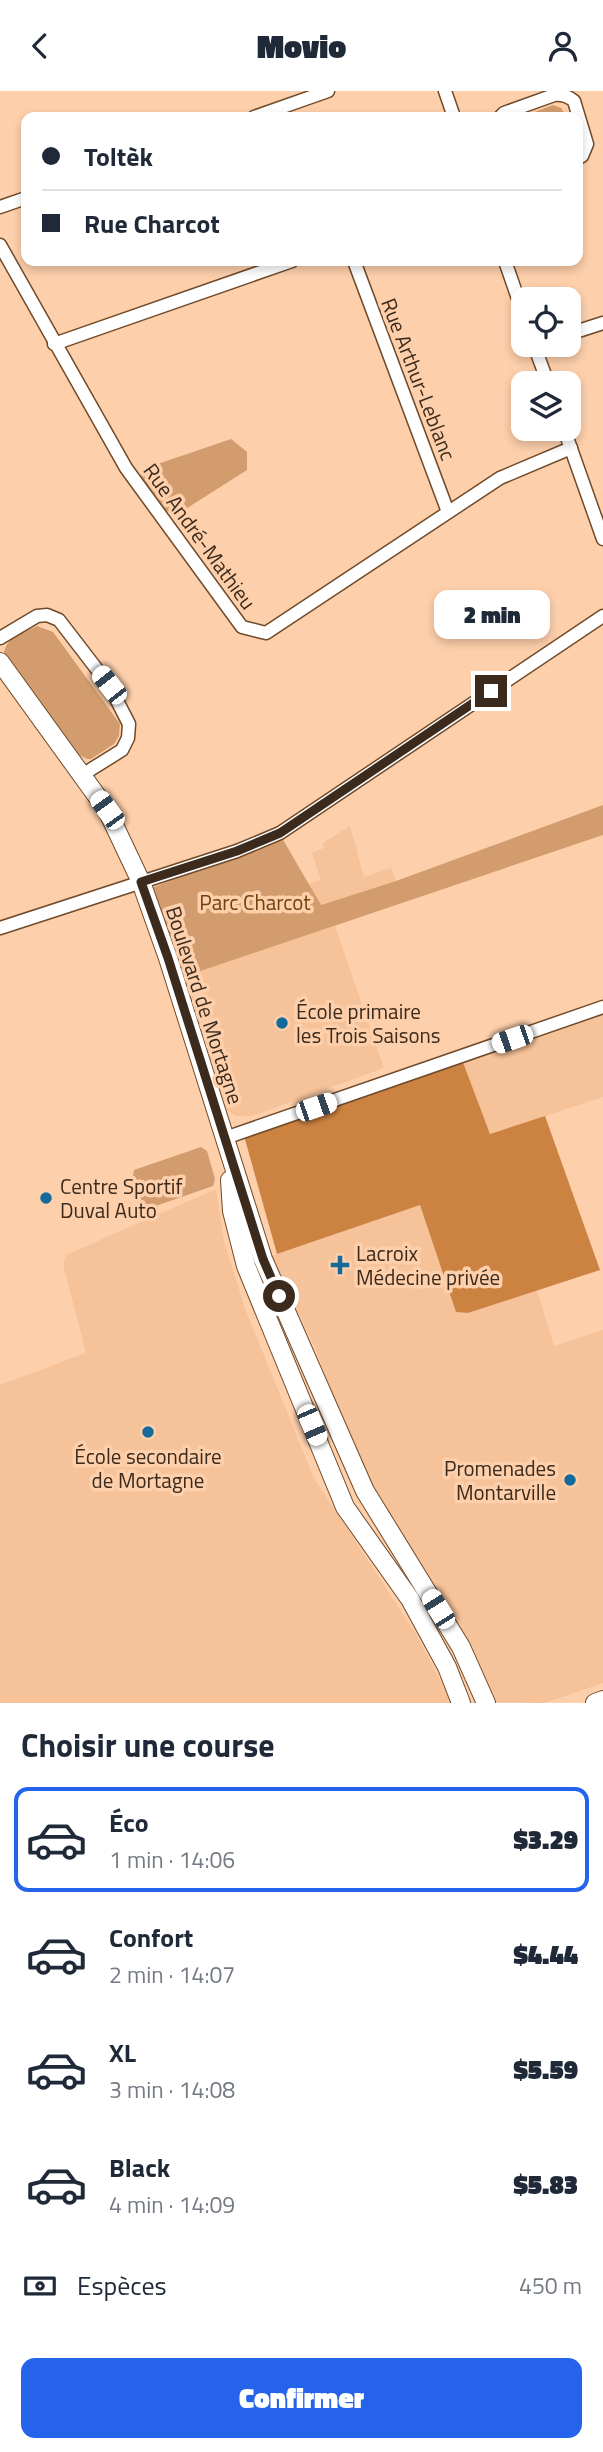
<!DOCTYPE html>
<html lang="fr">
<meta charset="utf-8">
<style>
body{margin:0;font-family:"Titillium Web",sans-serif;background:#f2f2f3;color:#1f2937;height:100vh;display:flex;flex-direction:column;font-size:26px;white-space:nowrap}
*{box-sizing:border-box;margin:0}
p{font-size:23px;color:#747a83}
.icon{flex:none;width:38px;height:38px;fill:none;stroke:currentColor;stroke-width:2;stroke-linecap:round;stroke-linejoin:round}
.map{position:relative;height:1612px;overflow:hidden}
.side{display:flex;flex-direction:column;background:#fff;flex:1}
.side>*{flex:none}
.hud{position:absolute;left:21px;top:21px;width:562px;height:154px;border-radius:14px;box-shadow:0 4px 10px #0003;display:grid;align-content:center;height:154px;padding:0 21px;background:#fff}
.tools{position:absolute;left:511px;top:196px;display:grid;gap:14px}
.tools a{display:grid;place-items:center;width:70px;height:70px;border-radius:14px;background:#fff;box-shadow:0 4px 10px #0003;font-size:35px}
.end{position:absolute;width:32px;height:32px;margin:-16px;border:9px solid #3c2b1c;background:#fff;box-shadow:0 0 0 4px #fff}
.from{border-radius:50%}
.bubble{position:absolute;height:49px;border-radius:14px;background:#fff;box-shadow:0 4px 10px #0003;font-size:23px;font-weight:800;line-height:49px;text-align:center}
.car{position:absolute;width:21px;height:42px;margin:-21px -10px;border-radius:9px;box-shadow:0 0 5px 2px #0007;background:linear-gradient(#fff 24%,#345 0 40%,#fff 0 76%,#345 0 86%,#fff 0)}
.hud b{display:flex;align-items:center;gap:24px;height:66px;font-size:26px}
.hud b+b{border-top:2px solid #e0e1e3}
.hud i{width:18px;height:18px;background:#1f2937}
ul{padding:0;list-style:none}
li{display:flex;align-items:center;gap:21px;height:105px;margin:0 14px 10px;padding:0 7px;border:4px solid transparent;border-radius:14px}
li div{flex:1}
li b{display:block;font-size:26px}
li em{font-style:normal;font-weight:800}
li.current{border-color:#2563eb}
li>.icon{width:63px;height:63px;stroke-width:1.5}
h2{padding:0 21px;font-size:32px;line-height:84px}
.pay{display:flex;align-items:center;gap:18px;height:77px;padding:0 21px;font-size:26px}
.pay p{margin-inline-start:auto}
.action{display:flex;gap:14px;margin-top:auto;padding:14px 21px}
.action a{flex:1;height:80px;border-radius:14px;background:#2563eb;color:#fff;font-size:28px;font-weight:800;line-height:80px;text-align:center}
header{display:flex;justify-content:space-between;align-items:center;height:91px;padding:0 21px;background:#fff;font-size:32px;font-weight:800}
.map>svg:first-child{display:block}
.built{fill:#f6c299}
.green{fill:#d39c6e}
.forest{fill:#cc8342}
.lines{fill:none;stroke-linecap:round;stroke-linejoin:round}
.street-casing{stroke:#704a29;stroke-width:15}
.secondary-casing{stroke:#704a29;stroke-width:20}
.street{stroke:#fff;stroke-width:12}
.secondary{stroke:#fff;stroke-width:18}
.route{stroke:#3c2b1c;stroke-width:9}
.poi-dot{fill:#146b9b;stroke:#fdcfab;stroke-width:2.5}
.labels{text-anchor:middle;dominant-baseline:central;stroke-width:7;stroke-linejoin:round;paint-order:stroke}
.street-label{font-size:21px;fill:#3c2b1c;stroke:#fdcfab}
.park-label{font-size:21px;fill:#724111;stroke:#fdcfab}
.poi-label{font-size:21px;fill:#3c2b1c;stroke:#fdcfab;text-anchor:start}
</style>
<header><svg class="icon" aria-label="back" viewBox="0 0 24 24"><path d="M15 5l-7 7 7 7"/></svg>Movio<svg class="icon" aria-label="person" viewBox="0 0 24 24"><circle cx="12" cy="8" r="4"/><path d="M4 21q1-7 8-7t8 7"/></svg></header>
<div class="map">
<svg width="603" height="1612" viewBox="0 0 603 1612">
<rect width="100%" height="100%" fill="#fdcfab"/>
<g class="built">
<path d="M350,735l14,51 27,-9 5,13 -76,24 -12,-21 13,-4 -9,-27 12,-5 -1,-5z"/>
<path d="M335,835l49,142 -132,48h-16l-9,-6 -47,-132z"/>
<path d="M603,916v90l-113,37 -29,-77z"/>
<path d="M216,1098l8,53 22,69 68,167 102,156 36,69h-452v-318l86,-32 -23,-89 3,-9z"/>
<path d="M420,1113l37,108 11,1 69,-23 17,56 49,-16v353l-59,20 -52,-1 -52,-106 -51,-75 -23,-39 -51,-134 -43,-92z"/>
</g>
<g class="green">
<path d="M553,14l8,3 6,9h-46z"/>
<path d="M231,348l16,13v18l-63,40 -8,3 -11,-2 -25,-34 6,-9z"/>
<path d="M37,535l16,6 67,92 -1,12 -5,8 -23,15h-4l-10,-5 -73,-101c3,-17 19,-20 33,-27z"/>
<path d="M603,714v30l-423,143 -31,-89 133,-51 39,67 75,-24z"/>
<path d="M201,1056l6,4 8,28 -2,7 -63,22 -6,-1 -11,-31 1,-6z"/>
</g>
<path class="forest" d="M461,966l29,77 55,-18 55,154 -132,43 -12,-1 -36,-107 -143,49 -34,-122z"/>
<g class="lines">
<defs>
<g id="street">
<path d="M445,0l9,26"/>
<path d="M254,26l74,-26"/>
<path d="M500,26l4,-4 50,-18c8,-1 14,1 20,6l13,43 -5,12 -4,2"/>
<path d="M0,116l26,-9"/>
<path d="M0,154l126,223 116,159 24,6 234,-155 71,-30"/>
<path d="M354,170l94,251"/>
<path d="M505,170l18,52"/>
<path d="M569,243l34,-11"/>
<path d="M54,253l238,-83"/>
<path d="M534,254l14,38"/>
<path d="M564,338l39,110"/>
<path d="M0,547l37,-22 10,-1 12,5 50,65 20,39 -1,14 -6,12 -40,25"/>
<path d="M0,837l237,-77 43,-18 323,-217"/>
<path d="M225,1047l378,-131"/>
</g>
<g id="secondary">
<path d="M0,571l107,148 34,72 27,76 95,301 102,232 96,156 25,56"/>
<path d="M230,1089l2,31 14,55 99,241 65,92 37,68 14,36"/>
<path d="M595,1612l8,-3"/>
</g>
</defs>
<use href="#street" class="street-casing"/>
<use href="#secondary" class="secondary-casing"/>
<use href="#street" class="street"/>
<use href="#secondary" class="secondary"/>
</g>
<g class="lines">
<path class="route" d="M279,1205l-16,-37 -95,-301 -27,-76 96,-31 43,-18 211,-142"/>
</g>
<g class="poi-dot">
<circle cx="282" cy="932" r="7"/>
<circle cx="46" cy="1107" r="7"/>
<path d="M336.5 1163.5h7v7h7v7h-7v7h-7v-7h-7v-7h7z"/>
<circle cx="148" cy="1341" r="7"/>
<circle cx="570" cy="1389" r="7"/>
</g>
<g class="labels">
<g class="street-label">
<text transform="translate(419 288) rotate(69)">Rue Arthur-Leblanc</text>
<text transform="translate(200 445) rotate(54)">Rue André-Mathieu</text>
<text transform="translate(205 914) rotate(72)">Boulevard de Mortagne</text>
</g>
<g class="park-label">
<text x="255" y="811">Parc Charcot</text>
</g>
<g class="poi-label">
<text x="296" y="920">École primaire<tspan x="296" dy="24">les Trois Saisons</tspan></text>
<text x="60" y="1095">Centre Sportif<tspan x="60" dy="24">Duval Auto</tspan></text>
<text x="356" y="1162">Lacroix<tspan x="356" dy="24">Médecine privée</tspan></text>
<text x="148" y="1365" text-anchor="middle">École secondaire<tspan x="148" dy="24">de Mortagne</tspan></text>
<text x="556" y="1377" text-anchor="end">Promenades<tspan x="556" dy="24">Montarville</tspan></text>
</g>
</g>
</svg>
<div class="tools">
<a><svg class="icon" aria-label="locate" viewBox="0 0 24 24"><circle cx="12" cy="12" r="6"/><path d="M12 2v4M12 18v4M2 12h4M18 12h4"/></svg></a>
<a><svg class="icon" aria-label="layers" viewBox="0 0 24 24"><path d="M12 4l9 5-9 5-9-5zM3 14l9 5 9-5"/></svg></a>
</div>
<i class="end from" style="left:279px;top:1205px"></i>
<i class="end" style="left:491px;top:600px"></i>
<div class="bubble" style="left:434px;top:499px;width:116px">2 min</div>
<i class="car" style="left:109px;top:594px;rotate:322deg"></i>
<i class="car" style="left:107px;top:719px;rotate:324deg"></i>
<i class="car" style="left:512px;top:948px;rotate:251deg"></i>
<i class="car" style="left:316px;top:1016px;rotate:71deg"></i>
<i class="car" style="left:312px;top:1334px;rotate:157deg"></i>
<i class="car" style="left:438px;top:1518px;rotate:328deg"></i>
<div class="hud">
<b><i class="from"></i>Toltèk</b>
<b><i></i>Rue Charcot</b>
</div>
</div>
<section class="side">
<h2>Choisir une course</h2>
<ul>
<li class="current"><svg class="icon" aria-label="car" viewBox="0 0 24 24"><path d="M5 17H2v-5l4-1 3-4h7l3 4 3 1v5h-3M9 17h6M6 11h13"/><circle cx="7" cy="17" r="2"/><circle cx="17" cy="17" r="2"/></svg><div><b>Éco</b><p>1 min · 14:06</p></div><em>$3.29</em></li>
<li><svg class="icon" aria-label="car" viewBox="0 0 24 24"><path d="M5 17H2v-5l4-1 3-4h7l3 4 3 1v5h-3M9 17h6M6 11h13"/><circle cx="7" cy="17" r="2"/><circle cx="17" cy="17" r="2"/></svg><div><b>Confort</b><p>2 min · 14:07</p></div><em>$4.44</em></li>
<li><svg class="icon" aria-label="car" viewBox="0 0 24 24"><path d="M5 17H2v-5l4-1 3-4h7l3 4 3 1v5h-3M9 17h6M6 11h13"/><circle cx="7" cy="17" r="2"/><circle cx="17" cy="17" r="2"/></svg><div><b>XL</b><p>3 min · 14:08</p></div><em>$5.59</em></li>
<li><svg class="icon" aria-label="car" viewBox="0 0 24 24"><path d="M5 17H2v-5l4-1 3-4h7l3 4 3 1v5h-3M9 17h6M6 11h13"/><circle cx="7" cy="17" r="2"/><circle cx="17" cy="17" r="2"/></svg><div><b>Black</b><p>4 min · 14:09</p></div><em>$5.83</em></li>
</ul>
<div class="pay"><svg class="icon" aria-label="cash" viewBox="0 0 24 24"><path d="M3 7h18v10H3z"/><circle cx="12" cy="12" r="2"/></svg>Espèces<p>450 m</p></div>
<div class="action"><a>Confirmer</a></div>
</section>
